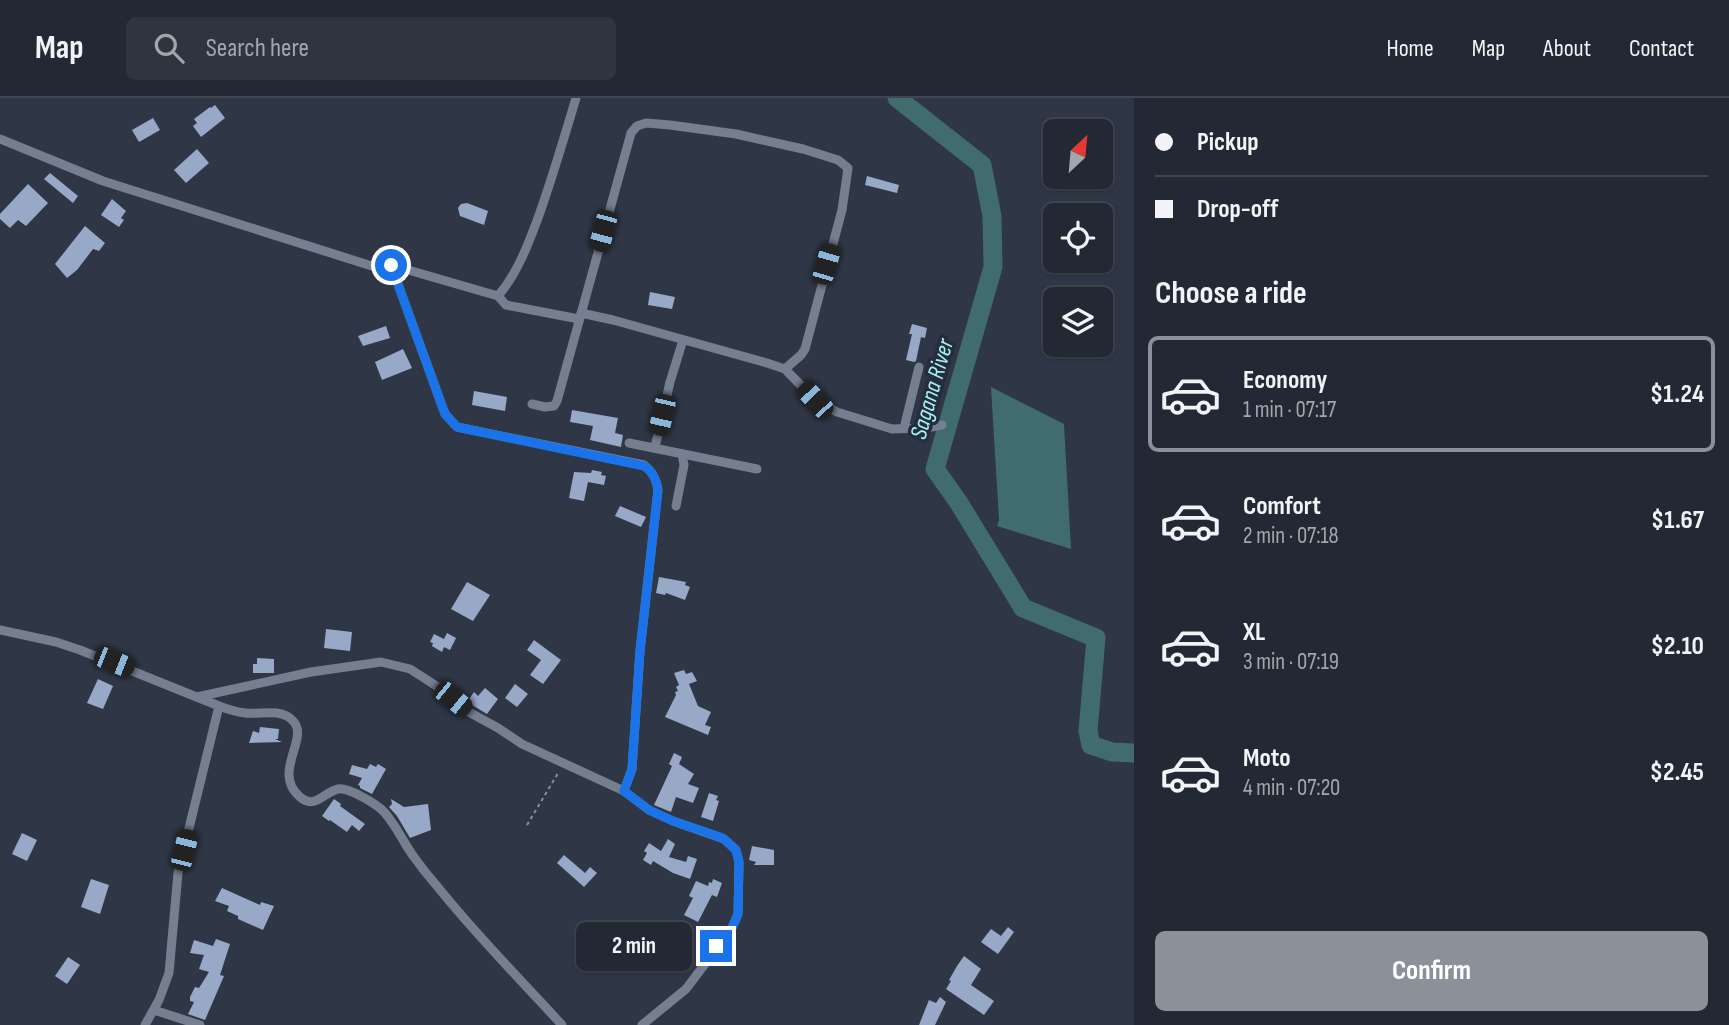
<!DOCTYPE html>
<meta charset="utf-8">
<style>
body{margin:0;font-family:"Sofia Sans Condensed",sans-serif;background:#2f3540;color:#f1f3f6;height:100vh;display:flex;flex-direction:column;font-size:26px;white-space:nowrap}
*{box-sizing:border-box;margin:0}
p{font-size:23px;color:#a3a6ac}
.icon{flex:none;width:38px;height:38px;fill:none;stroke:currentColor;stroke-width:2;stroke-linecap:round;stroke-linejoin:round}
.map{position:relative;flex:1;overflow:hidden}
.sheet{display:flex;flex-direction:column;background:#232934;width:595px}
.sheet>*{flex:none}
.hud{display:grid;align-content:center;height:154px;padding:0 21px;background:#232934}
.needle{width:46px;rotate:26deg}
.buttons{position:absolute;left:1043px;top:21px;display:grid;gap:14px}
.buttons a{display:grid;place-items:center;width:70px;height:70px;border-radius:10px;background:#232934;box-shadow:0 2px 5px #0004,0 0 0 2px #40454f;font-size:35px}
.end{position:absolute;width:32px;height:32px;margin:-16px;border:9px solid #1a73e8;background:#fff;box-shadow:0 0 0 4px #fff}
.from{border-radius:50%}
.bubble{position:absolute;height:49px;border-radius:10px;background:#232934;box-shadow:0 2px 5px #0004,0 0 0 2px #40454f;font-size:23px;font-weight:700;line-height:49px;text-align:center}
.car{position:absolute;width:21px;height:42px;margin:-21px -10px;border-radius:9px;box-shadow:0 0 5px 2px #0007;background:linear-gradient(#222 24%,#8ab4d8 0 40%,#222 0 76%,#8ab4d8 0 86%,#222 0)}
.hud b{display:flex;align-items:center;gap:24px;height:66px;font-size:26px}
.hud b+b{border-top:2px solid #40454f}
.hud i{width:18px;height:18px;background:#f1f3f6}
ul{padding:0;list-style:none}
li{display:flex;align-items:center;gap:21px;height:116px;margin:0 14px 10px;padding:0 7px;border:4px solid transparent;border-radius:10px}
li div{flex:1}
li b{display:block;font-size:26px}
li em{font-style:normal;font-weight:700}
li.on{border-color:#8c9099}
li>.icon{width:63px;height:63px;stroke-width:1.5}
h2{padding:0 21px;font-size:32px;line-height:84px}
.action{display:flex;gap:14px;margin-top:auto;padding:14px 21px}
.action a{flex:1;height:80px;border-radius:10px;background:#8c9099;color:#fff;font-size:28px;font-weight:700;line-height:80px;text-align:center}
header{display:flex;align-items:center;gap:42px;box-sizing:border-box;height:98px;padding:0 35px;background:#232934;border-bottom:2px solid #40454f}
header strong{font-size:33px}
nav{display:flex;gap:38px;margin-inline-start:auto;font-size:24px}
.search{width:490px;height:63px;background:#2f3540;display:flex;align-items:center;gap:18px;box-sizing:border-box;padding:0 24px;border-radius:10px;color:#a3a6ac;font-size:26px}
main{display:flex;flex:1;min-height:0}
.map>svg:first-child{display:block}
.water{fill:#416c6e}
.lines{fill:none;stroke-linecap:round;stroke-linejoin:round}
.river{stroke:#416c6e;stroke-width:19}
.building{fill:#98a8c7}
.path{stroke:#898f9b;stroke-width:2;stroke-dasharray:3.5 3.5;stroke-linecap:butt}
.street{stroke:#767f90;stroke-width:9}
.route{stroke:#1a73e8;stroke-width:9}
.labels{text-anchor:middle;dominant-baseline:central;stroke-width:7;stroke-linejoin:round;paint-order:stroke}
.water-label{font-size:24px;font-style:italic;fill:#a4f3f6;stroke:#262d3c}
</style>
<header>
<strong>Map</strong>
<div class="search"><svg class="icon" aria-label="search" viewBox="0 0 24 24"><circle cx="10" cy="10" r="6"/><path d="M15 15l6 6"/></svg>Search here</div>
<nav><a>Home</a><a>Map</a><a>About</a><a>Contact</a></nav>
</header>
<main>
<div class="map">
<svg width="1134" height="927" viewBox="0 0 1134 927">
<rect width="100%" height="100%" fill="#2f3746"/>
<path class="water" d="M991,289l73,37 7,125 -74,-23 2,-6z"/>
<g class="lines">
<path class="river" d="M897,0l85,67 10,51 1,51 -58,202 24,34 64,105 73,30 -8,93 3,14 21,7 22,1"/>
</g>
<g class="building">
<path d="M215,7l10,13 -24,19 -8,-11 4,-3 -3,-4 16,-12 1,1z"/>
<path d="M153,20l7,12 -21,12 -7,-12z"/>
<path d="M197,51l12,14 -23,20 -12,-13z"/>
<path d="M50,75l28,23 -5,7 -29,-24z"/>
<path d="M867,78l32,9 -2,8 -32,-8z"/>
<path d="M28,86l20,19 -22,23 -8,-6 -8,8 -10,-9v-5z"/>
<path d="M112,101l14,12 -5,7 3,2 -5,7 -18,-12z"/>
<path d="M467,105l21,8 -4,14 -24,-9 -2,-8 3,-4z"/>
<path d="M85,128l20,17 -6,8 -6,-2 -16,21 -10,8 -12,-14z"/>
<path d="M650,194l25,5 -3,12 -24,-4z"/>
<path d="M912,226l15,4 -2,10 -4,-1 -5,24 -2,1 -8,-2 6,-26h-3z"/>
<path d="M386,228l4,12 -27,8 -5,-10z"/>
<path d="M403,251l9,19 -30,12 -7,-18z"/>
<path d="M474,293l33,6 -2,14 -33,-6z"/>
<path d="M572,312l46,8 -3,15 8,2 -2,12 -31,-7 3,-14 -23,-4z"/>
<path d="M592,372l10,2 -1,3 5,1 -2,9 -16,-3 -4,19 -15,-3 5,-26 17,1z"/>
<path d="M620,408l26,11 -5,10 -26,-11z"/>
<path d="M659,479l27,5 -1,3 5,2 -5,13 -19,-7 -1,2 -9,-2z"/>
<path d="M467,484l23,13 -17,26 -22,-12z"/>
<path d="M326,531l26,3 -2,19 -26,-3z"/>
<path d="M447,535l9,5 -6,12 -6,-3 -2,5 -10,-6 1,-3 -3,-1 4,-8 10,5z"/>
<path d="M534,542l27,20 -18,24 -13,-9 11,-15 -14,-10z"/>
<path d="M257,560l17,1v14h-21v-9h4z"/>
<path d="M684,572l2,4 6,-2 5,9 -8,3 9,22 13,6 -6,13 6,2 -3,8 -43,-18 11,-22 -1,-3 3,-1 -2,-4 3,-2 -5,-12z"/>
<path d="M98,581l15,7 -10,23 -16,-6z"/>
<path d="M515,586l13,10 -11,13 -12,-9z"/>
<path d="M485,590l13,11 -11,15 -20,-12 7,-10 4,4z"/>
<path d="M260,629l19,2 -1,10h-3l7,3 -33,1 4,-12 6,2z"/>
<path d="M674,655l8,4 -3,7 15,10 -6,10 11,4 -6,15 -17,-6 -5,15 -17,-7 18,-39 -3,-2z"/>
<path d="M370,666l6,3 2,-3 8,5 -14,25 -12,-6v-2l-2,-1 4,-7 -13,-4 3,-9 15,4z"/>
<path d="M709,695l9,3 -2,4 3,1 -6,20 -12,-4z"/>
<path d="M334,701l7,5 -1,2 25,18 -6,7 -7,-6 -5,7 -17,-12 -1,1 -7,-5z"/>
<path d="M391,701l13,8 24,-3 3,26 -21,8 -13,-22 -8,-9 3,-3z"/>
<path d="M22,735l15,7 -10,21 -15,-7z"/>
<path d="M668,741l7,5 -6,13 17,5 2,-6 9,3 -7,20 -17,-6 -20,-12 -2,4 -8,-5 4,-7 -3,-2 5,-8 12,8z"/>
<path d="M752,748l22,4v15h-20l2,-3 -7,-2z"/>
<path d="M564,757l21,18 5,-6 7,6 -13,14 -27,-24z"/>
<path d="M91,781l18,6 -9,29 -19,-7z"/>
<path d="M713,781l9,4 -5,14 -5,-2 -14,27 -14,-7 9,-17 -4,-2 7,-15 12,5 1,-4 3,1z"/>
<path d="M222,790l38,17 1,-3 13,4 -11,24 -25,-11v-3l-11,-5 2,-5 -14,-5z"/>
<path d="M1008,829l6,5 -16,22 -17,-12 10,-13 10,7z"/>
<path d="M216,841l14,5 -10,31 4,1 -19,44 -17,-6 6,-12 -4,-1v-4l5,-10 4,1 10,-16 -10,-3 5,-14 -14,-2 4,-13 19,6z"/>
<path d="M964,858l17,13 -10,16 23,16 -10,14 -38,-26 5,-8 -2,-1 8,-14z"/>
<path d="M68,859l12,8 -13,19 -12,-8z"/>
<path d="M940,899l6,5 -11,23h-16l10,-25 7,3z"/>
</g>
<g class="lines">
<path class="path" d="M527,727l31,-52"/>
<g class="street">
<path d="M0,41l103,42 272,86 16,-2 107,31 8,9 73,14"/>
<path d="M391,167l54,149 12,13 187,38c9,7 12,14 14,25l-18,161 -8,118 -8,22"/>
<path d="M498,198c19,-22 30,-51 40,-78 14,-39 26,-80 38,-120"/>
<path d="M581,215l32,7 154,43 18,6 30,31 22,12 55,17 34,-1 16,-3"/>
<path d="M532,306l13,3 9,-1 3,-5 74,-268 6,-7 9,-3 24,2 66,9 67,15 35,11 10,8 -6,42 -37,139 -4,6 -16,14"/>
<path d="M904,330l15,-61"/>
<path d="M629,345l128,26"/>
<path d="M655,349l15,-65 13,-42"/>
<path d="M676,408l8,-41 -2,-11"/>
<path d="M0,532l56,12 24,8 139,56c8,3 17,6 26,7 14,2 34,-5 46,6 22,17 -21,53 9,78 15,13 24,-5 38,-8 10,-2 36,14 43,20 12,10 23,35 33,48 7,10 15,20 23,29 39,49 83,93 125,139"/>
<path d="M197,599l114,-25 70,-10 29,7 28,18 29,24 31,17 24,16 102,47 25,19 24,11 51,18 12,11 3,12 -1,52 -6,14 -16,18 -5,10 -25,33 -44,36"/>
<path d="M154,912l46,15"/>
<path d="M145,927l14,-25 10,-27 9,-100 41,-167"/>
</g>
</g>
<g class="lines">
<path class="route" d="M391,167l54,149 12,13 187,39c9,6 12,13 14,24l-18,161 -8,118 -8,22 25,19 24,11 44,15 7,3 12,11 3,12 -1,52 -6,14 -16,18"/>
</g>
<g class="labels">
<g class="water-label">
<text transform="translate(932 291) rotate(-74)">Sagana River</text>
</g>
</g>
</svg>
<div class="buttons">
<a><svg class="needle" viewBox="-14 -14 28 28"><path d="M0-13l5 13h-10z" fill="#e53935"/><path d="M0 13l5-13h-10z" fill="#a3a6ac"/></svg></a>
<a><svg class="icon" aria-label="locate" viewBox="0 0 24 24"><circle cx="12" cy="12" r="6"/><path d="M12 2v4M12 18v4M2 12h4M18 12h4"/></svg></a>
<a><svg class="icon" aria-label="layers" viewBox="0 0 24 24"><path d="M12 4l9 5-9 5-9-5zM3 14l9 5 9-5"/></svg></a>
</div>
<i class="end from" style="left:391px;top:167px"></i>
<i class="end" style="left:716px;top:848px"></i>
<div class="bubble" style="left:576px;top:824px;width:116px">2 min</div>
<i class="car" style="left:603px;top:133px;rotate:195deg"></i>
<i class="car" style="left:826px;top:166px;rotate:16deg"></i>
<i class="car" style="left:815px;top:302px;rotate:317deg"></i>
<i class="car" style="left:662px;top:317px;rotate:193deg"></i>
<i class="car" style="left:114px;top:564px;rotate:112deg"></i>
<i class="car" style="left:453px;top:601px;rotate:129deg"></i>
<i class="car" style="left:184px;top:752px;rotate:14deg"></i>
</div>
<section class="sheet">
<div class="hud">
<b><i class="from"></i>Pickup</b>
<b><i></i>Drop-off</b>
</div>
<h2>Choose a ride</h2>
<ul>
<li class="on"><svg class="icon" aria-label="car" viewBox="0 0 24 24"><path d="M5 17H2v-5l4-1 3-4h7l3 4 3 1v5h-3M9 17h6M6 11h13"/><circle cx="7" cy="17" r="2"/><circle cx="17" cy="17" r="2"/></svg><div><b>Economy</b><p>1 min · 07:17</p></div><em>$1.24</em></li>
<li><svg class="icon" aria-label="car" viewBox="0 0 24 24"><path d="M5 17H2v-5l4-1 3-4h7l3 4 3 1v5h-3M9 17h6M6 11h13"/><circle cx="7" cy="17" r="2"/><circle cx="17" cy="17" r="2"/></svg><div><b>Comfort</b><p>2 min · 07:18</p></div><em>$1.67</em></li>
<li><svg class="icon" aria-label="car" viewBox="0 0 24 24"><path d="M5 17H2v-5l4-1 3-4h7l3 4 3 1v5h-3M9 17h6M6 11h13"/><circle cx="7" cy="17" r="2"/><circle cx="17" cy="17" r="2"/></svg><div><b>XL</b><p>3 min · 07:19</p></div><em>$2.10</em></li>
<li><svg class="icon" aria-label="car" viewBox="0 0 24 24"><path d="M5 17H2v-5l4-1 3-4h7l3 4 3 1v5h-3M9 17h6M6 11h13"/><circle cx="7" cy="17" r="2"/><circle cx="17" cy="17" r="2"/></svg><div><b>Moto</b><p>4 min · 07:20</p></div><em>$2.45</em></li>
</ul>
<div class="action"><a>Confirm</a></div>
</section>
</main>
